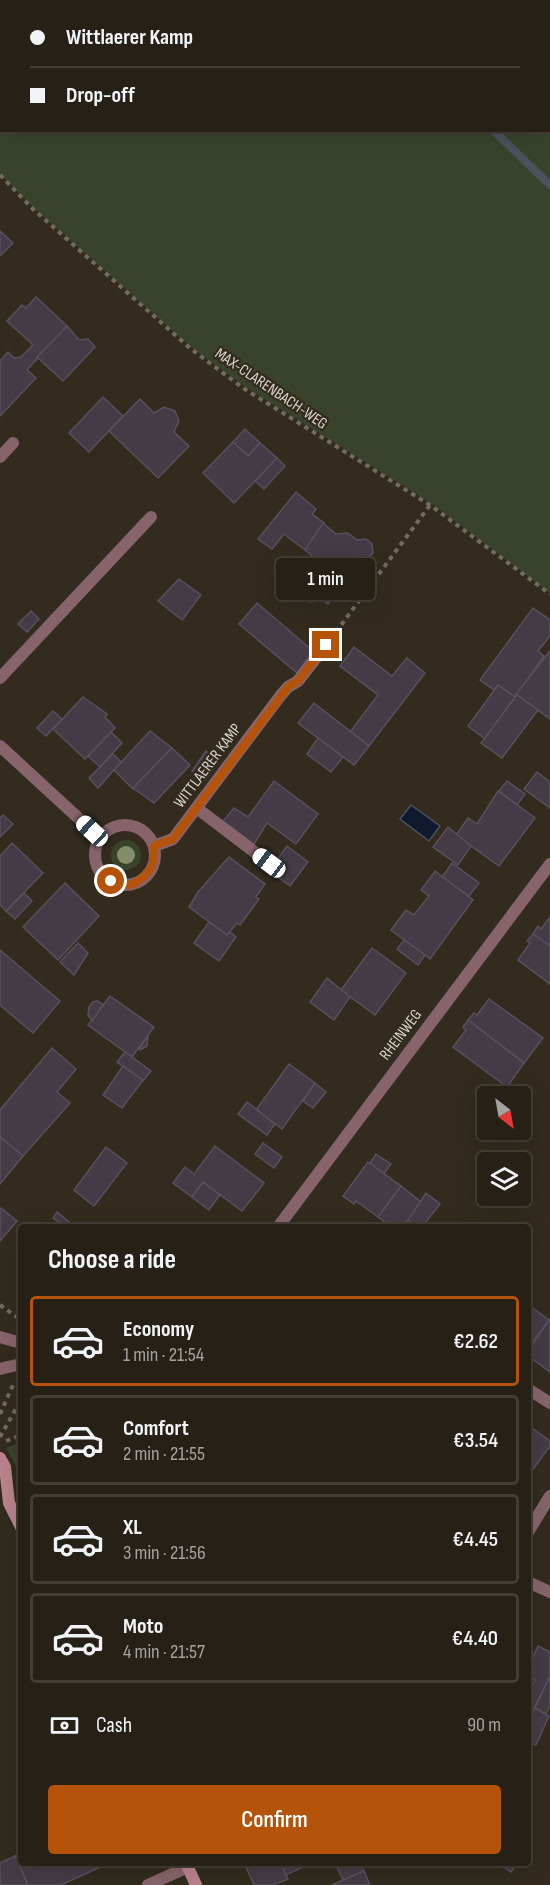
<!DOCTYPE html>
<meta charset="utf-8">
<style>
body{margin:0;font-family:"Sofia Sans Condensed",sans-serif;background:#322d23;color:#f1f3f6;height:100vh;display:flex;flex-direction:column;font-size:22px;white-space:nowrap}
*{box-sizing:border-box;margin:0}
p{font-size:20px;color:#a4a3a1}
.icon{flex:none;width:33px;height:33px;fill:none;stroke:currentColor;stroke-width:2;stroke-linecap:round;stroke-linejoin:round}
.map{position:relative;flex:1;overflow:hidden}
.drawer{position:absolute;left:18px;top:1224px;width:513px;height:642px;display:flex;flex-direction:column;background:#262016;border-radius:6px;box-shadow:0 6px 24px #0002,0 0 0 2px #423e35}
.drawer>*{flex:none}
.guide{position:absolute;left:0px;top:0px;width:550px;height:132px;box-shadow:0 6px 24px #0002,0 0 0 2px #423e35;display:grid;align-content:center;height:132px;padding:0 30px;background:#262016}
.needle{width:39px;rotate:149deg}
.fabs{position:absolute;left:477px;top:1086px;display:grid;gap:12px}
.fabs a{display:grid;place-items:center;width:54px;height:54px;border-radius:6px;background:#262016;box-shadow:0 6px 24px #0002,0 0 0 2px #423e35;font-size:30px}
.end{position:absolute;width:27px;height:27px;margin:-14px;border:8px solid #b45309;background:#fff;box-shadow:0 0 0 3px #fff}
.from{border-radius:50%}
.bubble{position:absolute;height:42px;border-radius:6px;background:#262016;box-shadow:0 6px 24px #0002,0 0 0 2px #423e35;font-size:20px;font-weight:600;line-height:42px;text-align:center}
.car{position:absolute;width:18px;height:36px;margin:-18px -9px;border-radius:8px;box-shadow:0 0 4px 2px #0007;background:linear-gradient(#fff 24%,#345 0 40%,#fff 0 76%,#345 0 86%,#fff 0)}
.guide b{display:flex;align-items:center;gap:21px;height:57px;font-size:22px}
.guide b+b{border-top:2px solid #423e35}
.guide i{width:15px;height:15px;background:#f1f3f6}
ul{padding:0;list-style:none}
li{display:flex;align-items:center;gap:18px;height:90px;margin:0 12px 9px;padding:0 18px;border:3px solid #423e35;border-radius:6px}
li div{flex:1}
li b{display:block;font-size:22px}
li em{font-style:normal;font-weight:600}
li.selected{border-color:#b45309}
li>.icon{width:54px;height:54px;stroke-width:1.5}
h2{padding:0 30px;font-size:27px;line-height:72px}
.pay{display:flex;align-items:center;gap:15px;height:66px;padding:0 30px;font-size:22px}
.pay p{margin-inline-start:auto}
.cta{display:flex;gap:12px;margin-top:auto;padding:12px 30px}
.cta a{flex:1;height:69px;border-radius:6px;background:#b45309;color:#fff;font-size:24px;font-weight:600;line-height:69px;text-align:center}
.map>svg:first-child{display:block}
.green{fill:#39432c;fill-rule:evenodd}
.water{fill:#101a2e;stroke:#4c525d;stroke-width:1.5}
.lines{fill:none;stroke-linecap:round;stroke-linejoin:round}
.stream{stroke:#4c525d;stroke-width:8}
.building{fill:#443b47;stroke:#5a505d;stroke-width:1.5}
.path{stroke:#716b60;stroke-width:4;stroke-dasharray:4.5 4.5;stroke-linecap:butt}
.lane{stroke:#87646b;stroke-width:12}
.street{stroke:#87646b;stroke-width:12}
.secondary{stroke:#bb838e;stroke-width:12}
.tree{fill:#838d6b}
.route{stroke:#b45309;stroke-width:8}
.labels{text-anchor:middle;dominant-baseline:central;stroke-width:4.5;stroke-linejoin:round;paint-order:stroke}
.street-label{font-size:16px;fill:#d9d4cc;stroke:#322b1e}
</style>
<div class="map">
<svg width="550" height="1885" viewBox="0 0 550 1885">
<rect width="100%" height="100%" fill="#322b1e"/>
<g class="green">
<path d="M0,0h550v593l-119,-90 -187,-117 -52,-38 -158,-140 -34,-34zM2,2h547v128h-547z"/>
<circle cx="126" cy="855" r="15"/>
<path d="M16,1444l5,4v27l-15,-27z"/>
</g>
<path class="water" d="M411,805l29,21 -11,15 -29,-22z"/>
<g class="lines">
<g class="stream">
<path d="M388,0l1,2"/>
<path d="M493,130l57,55"/>
</g>
</g>
<g class="building">
<path d="M0,231l13,12 -13,13z"/>
<path d="M36,297l31,29 -40,44 9,8 -36,38v-55l8,-9 6,6 7,-1 12,-12 -26,-24 15,-16 4,3z"/>
<path d="M67,326l12,14 9,-1 7,8 -32,34 -26,-24z"/>
<path d="M103,397l20,19 -34,36 -20,-19z"/>
<path d="M140,399l14,14 10,-6 11,4 4,10 -5,11 15,14 -31,32 -49,-47z"/>
<path d="M245,429l15,14 -12,13 -15,-14z"/>
<path d="M233,442l15,14 12,-13 17,15 -43,45 -31,-30z"/>
<path d="M277,458l8,8 -21,23 -9,-8z"/>
<path d="M296,492l20,17 -4,5 12,9 -19,27 -21,-16 -12,15 -14,-10z"/>
<path d="M323,523l13,11 12,-1 9,7 9,-1 6,5 1,9 -6,6 -4,1 -35,44 -30,-24 18,-21 -11,-9z"/>
<path d="M179,579l22,16 -19,25 -24,-19z"/>
<path d="M306,586l14,11 -4,4 -5,1 -8,-6 -1,-6z"/>
<path d="M257,603l56,48 -16,22 -58,-49z"/>
<path d="M533,608l17,12v16l-12,15 6,5 -29,41 -17,-12 -4,5 -14,-10z"/>
<path d="M31,611l8,8 -12,13 -9,-8z"/>
<path d="M354,647l38,29 15,-18 18,15 -56,73 -19,-14 28,-37 -38,-29z"/>
<path d="M550,651v68l-34,-25z"/>
<path d="M498,685l17,12 -30,42 -17,-13z"/>
<path d="M517,695l21,15 -36,48 -21,-15z"/>
<path d="M83,697l24,17 -2,3 10,11 -30,31 -32,-30z"/>
<path d="M314,703l55,43 -15,19 -56,-42z"/>
<path d="M53,711l9,8 -16,17 -9,-8z"/>
<path d="M150,731l22,17 -39,41 -19,-19z"/>
<path d="M111,732l11,11 -22,24 -12,-11z"/>
<path d="M318,738l25,19 -12,15 -24,-18z"/>
<path d="M172,748l18,17 -36,38 -21,-15z"/>
<path d="M206,751l13,10 -14,19 -13,-9z"/>
<path d="M113,754l8,8 -23,26 -9,-10z"/>
<path d="M537,772l13,10v26l-26,-19z"/>
<path d="M274,781l44,33 -22,30 -29,-21 -13,21 -31,-23 11,-13 14,9z"/>
<path d="M507,781l18,13 -8,11 -18,-14z"/>
<path d="M498,791l37,27 -36,48 -43,-31 12,-17 9,6z"/>
<path d="M3,815l10,9 -13,13v-19z"/>
<path d="M448,827l23,19 -13,19 -25,-18z"/>
<path d="M12,843l31,30 -37,38 -6,-6v-49z"/>
<path d="M287,846l21,16 -18,24 -21,-16z"/>
<path d="M229,857l36,27 -9,13 3,2 -19,26 -3,-2 -10,12 -38,-28 9,-15z"/>
<path d="M452,863l27,20 -10,13 -27,-19z"/>
<path d="M435,871l38,29 -43,59 -39,-29 15,-20 8,5 15,-19 -8,-6z"/>
<path d="M65,883l34,33 -41,44 -35,-33z"/>
<path d="M24,893l8,8 -17,18 -9,-8z"/>
<path d="M550,917v29l-17,-12 5,-8 3,3z"/>
<path d="M209,922l18,13 3,-3 6,5 -17,24 -25,-18z"/>
<path d="M533,934l17,12v38l-32,-24 12,-17 -3,-2z"/>
<path d="M404,940l21,15 -7,10 -21,-16z"/>
<path d="M78,943l10,10 -14,22 -14,-13z"/>
<path d="M372,948l34,25 -31,42 -34,-25z"/>
<path d="M0,950l60,51 -27,32 -33,-28z"/>
<path d="M327,978l23,19 -16,23 -24,-18z"/>
<path d="M110,996l44,31 -22,30 -44,-32z"/>
<path d="M489,999l54,39 -19,25 -56,-43 6,-7 3,2z"/>
<path d="M98,1001l5,4 -11,16 -4,-6 1,-8 4,-5z"/>
<path d="M468,1020l56,43 -17,24 -54,-40 13,-17 -3,-3z"/>
<path d="M148,1036l-1,10 -7,4 -1,-1z"/>
<path d="M52,1048l24,21 -19,23 13,11 -47,53 -23,-19v-27z"/>
<path d="M125,1052l26,19 -8,10 -26,-19z"/>
<path d="M289,1064l26,19 -33,46 -26,-19z"/>
<path d="M123,1066l20,14 -21,28 -19,-13z"/>
<path d="M315,1083l11,9 -13,16 -10,-7z"/>
<path d="M247,1102l28,22 -8,11 -29,-21z"/>
<path d="M0,1137l23,19 -23,28z"/>
<path d="M263,1143l19,14 -8,11 -19,-14z"/>
<path d="M215,1146l49,37 -22,28 -39,-29 -11,15 -19,-14 12,-16 9,7z"/>
<path d="M106,1147l21,16 -33,43 -20,-16z"/>
<path d="M376,1154l15,10 -7,10 -14,-11z"/>
<path d="M368,1162l33,24 -23,31 -22,-16 -2,3 -11,-8z"/>
<path d="M203,1182l17,13 -11,15 -17,-13z"/>
<path d="M401,1186l20,16 -18,25h-11l-14,-10z"/>
<path d="M426,1193l14,11 -18,23h-5l-9,-7z"/>
<path d="M1,1208l16,13 -17,20v-31z"/>
<path d="M57,1212l12,10 -3,5 -13,-9z"/>
<path d="M530,1306l19,14 -21,28v-40z"/>
<path d="M550,1319v53l-19,-14 2,-4 -5,-3z"/>
<path d="M532,1428l18,13v5l-19,26 -3,-2v-36z"/>
<path d="M538,1646l12,6v24l-16,32 -6,-2v-13l7,-13 -7,-4v-8z"/>
<path d="M550,1676v29l-4,9 -11,-6z"/>
<path d="M535,1708l14,8 -13,29 -8,-3v-20z"/>
<path d="M21,1853v10h88l-48,22h-33l-13,-29z"/>
<path d="M15,1856l13,29h-28v-22z"/>
<path d="M255,1863h32l-5,3 6,13 -15,6h-19l-8,-18z"/>
<path d="M287,1863h19l1,2 -21,10 -4,-9z"/>
<path d="M335,1863h25l4,8 -21,9z"/>
<path d="M498,1863h19l-6,9z"/>
<path d="M364,1871l6,14h-38l11,-5z"/>
</g>
<g class="lines">
<g class="path">
<path d="M0,175l33,34 158,140 52,39 187,117 120,89"/>
<path d="M336,632l94,-127"/>
<path d="M0,1305l21,15"/>
<path d="M0,1414l13,-29"/>
<path d="M0,1437l21,-37"/>
<path d="M6,1441l15,-6"/>
</g>
<g class="lane">
<path d="M0,678l151,-161"/>
<path d="M281,695l7,-8 10,-6 28,-36"/>
<path d="M198,809l71,54"/>
<path d="M528,1389l22,14"/>
</g>
<g class="street">
<path d="M0,457l13,-14"/>
<path d="M0,746l100,92"/>
<circle cx="125" cy="855" r="30"/>
<path d="M154,846l19,-7 108,-144"/>
<path d="M278,1227l272,-363"/>
<path d="M0,1337l21,6"/>
<path d="M0,1369l21,-5"/>
<path d="M528,1532l22,-36"/>
<path d="M528,1582l22,10"/>
<path d="M148,1885l40,-18"/>
</g>
<g class="secondary">
<path d="M0,1458l5,9 4,36 12,24"/>
<path d="M186,1863l10,22"/>
</g>
</g>
<circle class="tree" cx="126" cy="855" r="9"/>
<g class="lines">
<path class="route" d="M111,881l20,4c18,-8 25,-20 23,-39l19,-7 115,-152 10,-6 28,-36"/>
</g>
<g class="labels">
<g class="street-label">
<text transform="translate(271 389) rotate(34)">MAX-CLARENBACH-WEG</text>
<text transform="translate(208 766) rotate(-53)">WITTLAERER KAMP</text>
<text transform="translate(401 1035) rotate(-53)">RHEINWEG</text>
</g>
</g>
</svg>
<div class="fabs">
<a><svg class="needle" viewBox="-14 -14 28 28"><path d="M0-13l5 13h-10z" fill="#e53935"/><path d="M0 13l5-13h-10z" fill="#a4a3a1"/></svg></a>
<a><svg class="icon" aria-label="layers" viewBox="0 0 24 24"><path d="M12 4l9 5-9 5-9-5zM3 14l9 5 9-5"/></svg></a>
</div>
<i class="end from" style="left:111px;top:881px"></i>
<i class="end" style="left:326px;top:645px"></i>
<div class="bubble" style="left:276px;top:558px;width:99px">1 min</div>
<i class="car" style="left:92px;top:831px;rotate:313deg"></i>
<i class="car" style="left:269px;top:863px;rotate:307deg"></i>
<div class="guide">
<b><i class="from"></i>Wittlaerer Kamp</b>
<b><i></i>Drop-off</b>
</div>
<section class="drawer">
<h2>Choose a ride</h2>
<ul>
<li class="selected"><svg class="icon" aria-label="car" viewBox="0 0 24 24"><path d="M5 17H2v-5l4-1 3-4h7l3 4 3 1v5h-3M9 17h6M6 11h13"/><circle cx="7" cy="17" r="2"/><circle cx="17" cy="17" r="2"/></svg><div><b>Economy</b><p>1 min · 21:54</p></div><em>€2.62</em></li>
<li><svg class="icon" aria-label="car" viewBox="0 0 24 24"><path d="M5 17H2v-5l4-1 3-4h7l3 4 3 1v5h-3M9 17h6M6 11h13"/><circle cx="7" cy="17" r="2"/><circle cx="17" cy="17" r="2"/></svg><div><b>Comfort</b><p>2 min · 21:55</p></div><em>€3.54</em></li>
<li><svg class="icon" aria-label="car" viewBox="0 0 24 24"><path d="M5 17H2v-5l4-1 3-4h7l3 4 3 1v5h-3M9 17h6M6 11h13"/><circle cx="7" cy="17" r="2"/><circle cx="17" cy="17" r="2"/></svg><div><b>XL</b><p>3 min · 21:56</p></div><em>€4.45</em></li>
<li><svg class="icon" aria-label="car" viewBox="0 0 24 24"><path d="M5 17H2v-5l4-1 3-4h7l3 4 3 1v5h-3M9 17h6M6 11h13"/><circle cx="7" cy="17" r="2"/><circle cx="17" cy="17" r="2"/></svg><div><b>Moto</b><p>4 min · 21:57</p></div><em>€4.40</em></li>
</ul>
<div class="pay"><svg class="icon" aria-label="cash" viewBox="0 0 24 24"><path d="M3 7h18v10H3z"/><circle cx="12" cy="12" r="2"/></svg>Cash<p>90 m</p></div>
<div class="cta"><a>Confirm</a></div>
</section>
</div>
